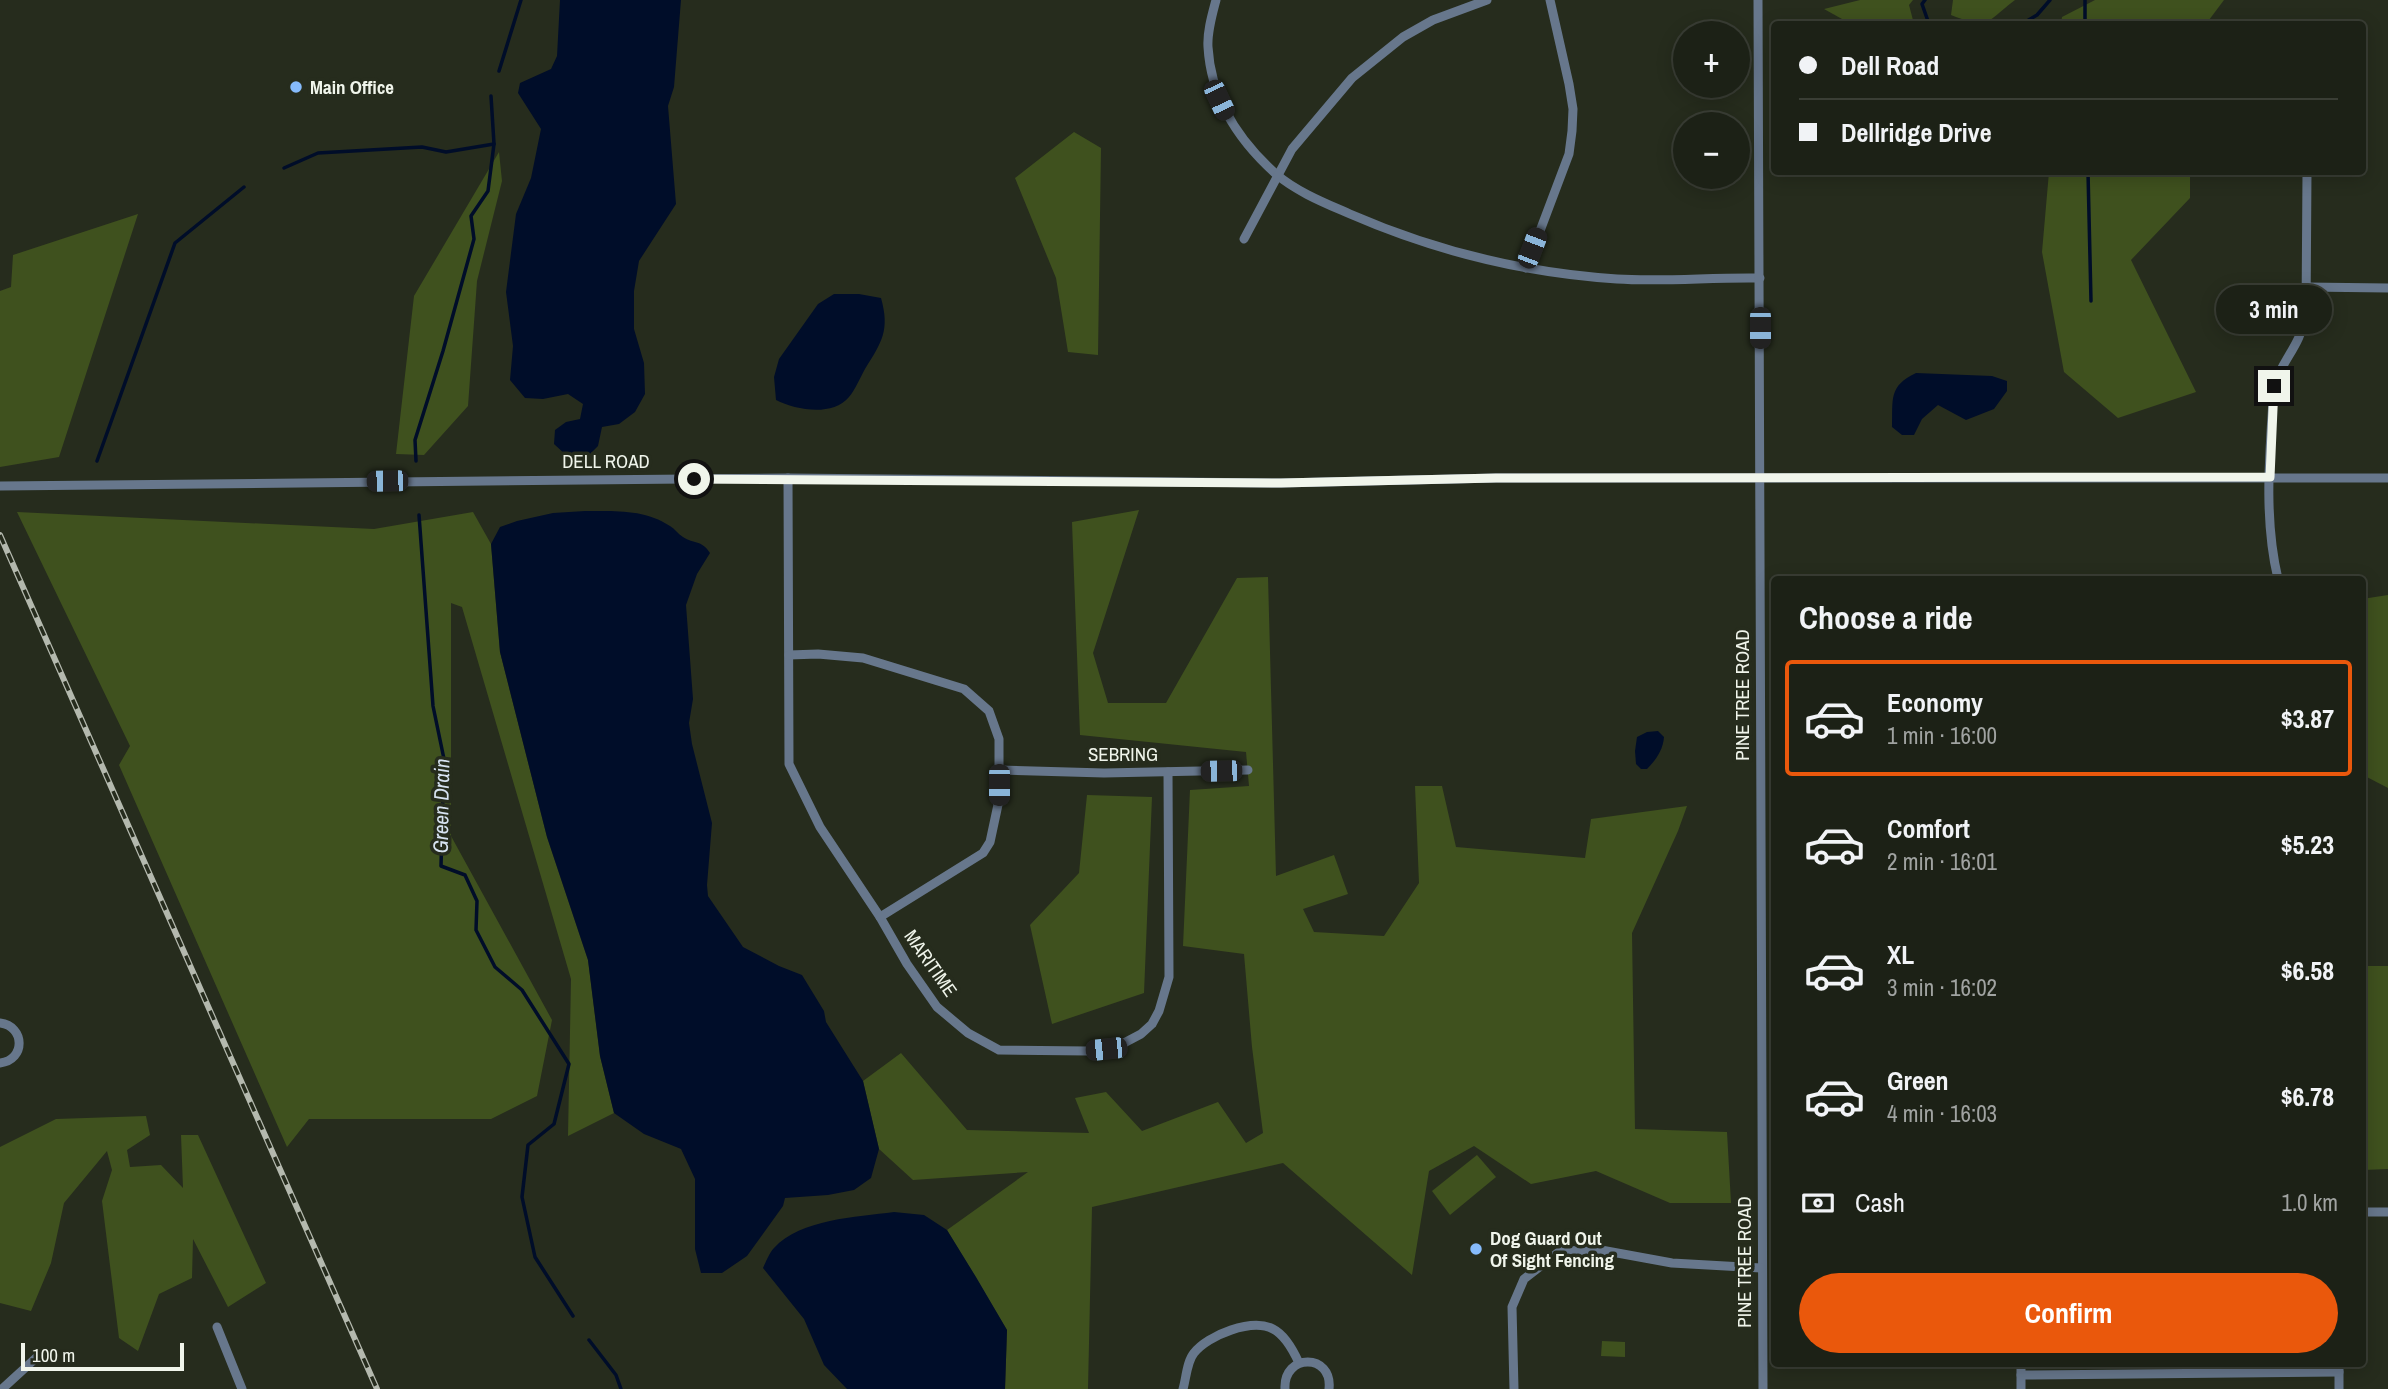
<!DOCTYPE html>
<meta charset="utf-8">
<style>
body{margin:0;font-family:"Archivo Narrow",sans-serif;background:#292e23;color:#f1f3f6;height:100vh;display:flex;flex-direction:column;font-size:26px;white-space:nowrap}
*{box-sizing:border-box;margin:0}
p{font-size:23px;color:#a0a3a1}
.icon{flex:none;width:38px;height:38px;fill:none;stroke:currentColor;stroke-width:2;stroke-linecap:round;stroke-linejoin:round}
.map{position:relative;flex:1;overflow:hidden}
.sheet{position:absolute;left:1771px;top:576px;width:595px;height:791px;display:flex;flex-direction:column;background:#1c2116;border-radius:7px;box-shadow:0 4px 18px #0003,0 0 0 2px #3a3e35}
.sheet>*{flex:none}
.banner{position:absolute;left:1771px;top:21px;width:595px;height:154px;border-radius:7px;box-shadow:0 4px 18px #0003,0 0 0 2px #3a3e35;display:grid;align-content:center;height:154px;padding:0 28px;background:#1c2116}
.fabs{position:absolute;left:1673px;top:21px;display:grid;gap:14px}
.fabs a{display:grid;place-items:center;width:77px;height:77px;border-radius:50%;background:#1c2116;box-shadow:0 4px 18px #0003,0 0 0 2px #3a3e35;font-size:35px}
.scale{position:absolute;left:21px;bottom:18px;width:163px;box-sizing:border-box;padding-left:7px;border:4px solid #f0f5eb;border-top:0;font-size:19px;line-height:24px;white-space:nowrap;color:#f0f5eb;-webkit-text-stroke:5px #262c1d;paint-order:stroke}
.end{position:absolute;width:32px;height:32px;margin:-16px;border:9px solid #f0f5eb;background:#111;box-shadow:0 0 0 4px #111}
.from{border-radius:50%}
.bubble{position:absolute;height:49px;border-radius:24px;background:#1c2116;box-shadow:0 4px 18px #0003,0 0 0 2px #3a3e35;font-size:23px;font-weight:700;line-height:49px;text-align:center}
.car{position:absolute;width:21px;height:42px;margin:-21px -10px;border-radius:9px;box-shadow:0 0 5px 2px #0007;background:linear-gradient(#222 24%,#8ab4d8 0 40%,#222 0 76%,#8ab4d8 0 86%,#222 0)}
.banner b{display:flex;align-items:center;gap:24px;height:66px;font-size:26px}
.banner b+b{border-top:2px solid #3a3e35}
.banner i{width:18px;height:18px;background:#f1f3f6}
ul{padding:0;list-style:none}
li{display:flex;align-items:center;gap:21px;height:116px;margin:0 14px 10px;padding:0 14px;border:4px solid transparent;border-radius:7px}
li div{flex:1}
li b{display:block;font-size:26px}
li em{font-style:normal;font-weight:700}
li.current{border-color:#ea580c}
li>.icon{width:63px;height:63px;stroke-width:1.5}
h2{padding:0 28px;font-size:32px;line-height:84px}
.pay{display:flex;align-items:center;gap:18px;height:77px;padding:0 28px;font-size:26px}
.pay p{margin-inline-start:auto}
.primary-button{display:flex;gap:14px;margin-top:auto;padding:14px 28px}
.primary-button a{flex:1;height:80px;border-radius:42px;background:#ea580c;color:#fff;font-size:28px;font-weight:700;line-height:80px;text-align:center}
.map>svg:first-child{display:block}
.green{fill:#3f511e}
.water{fill:#000d29}
.lines{fill:none;stroke-linecap:round;stroke-linejoin:round}
.stream{stroke:#000d29;stroke-width:3.5}
.street{stroke:#67778c;stroke-width:9}
.rail-casing{stroke:#b4b9ae;stroke-width:6}
.rail{stroke:#262c1d;stroke-width:3.5;stroke-dasharray:10;stroke-linecap:butt}
.route{stroke:#f0f5eb;stroke-width:9}
.poi-dot{fill:#86bbfb;stroke:#262c1d;stroke-width:2.5}
.labels{text-anchor:middle;dominant-baseline:central;stroke-width:7;stroke-linejoin:round;paint-order:stroke}
.poi-label{font-size:19px;font-weight:bold;fill:#f0f5eb;stroke:#262c1d;text-anchor:start}
.street-label{font-size:19px;fill:#f0f5eb;stroke:#262c1d}
.water-label{font-size:21px;font-style:italic;fill:#d7e3f1;stroke:#262c1d}
</style>
<div class="map">
<svg width="2388" height="1389" viewBox="0 0 2388 1389">
<rect width="100%" height="100%" fill="#262c1d"/>
<g class="green">
<path d="M1860,0h53l-4,5 5,19h-63l-27,-15z"/>
<path d="M1953,0h62c-31,24 -26,30 -64,15z"/>
<path d="M2095,0h129l-18,24h-145l1,-7z"/>
<path d="M1074,132l27,16 -3,207 -30,-3 -12,-74 -41,-100z"/>
<path d="M499,152l3,29 -25,100 -9,125 -44,49 -28,-1 18,-158z"/>
<path d="M2049,172h141v26l-59,62 65,132 -78,26 -54,-46 -22,-120z"/>
<path d="M138,214l-79,243 -59,10v-176l11,-4 2,-32z"/>
<path d="M1139,510l-46,143 15,50h58l71,-125 31,-1 8,299 58,-21 14,39 -45,15 11,23 70,4 35,-53 -4,-97h27l14,61 129,11 6,-39 96,-13 -9,25 -46,102 3,196 92,3 4,71h-61l-74,-32 -65,13 -57,-38 -45,25 -17,104 -129,-112 -191,44 -4,182h-83l2,-59 -60,-100 81,-58 -115,8 -34,-31 -16,-68 38,-28 66,77 122,3 -14,-35 31,-6 36,39 76,-29 28,41 17,-10 -11,-86 -8,-93 -61,-8 7,-156 59,-4 -3,-34 -166,-17 -8,-213z"/>
<path d="M17,512l357,17 99,-17 18,32 9,108 47,185 41,123 12,96 14,57 -46,23 3,-157 -109,-372 -11,-4v233l101,184 -15,76 -46,23h-182l-22,28 -168,-382 11,-19z"/>
<path d="M2388,595v193l-25,-13 -1,-176z"/>
<path d="M1087,795l65,2 -8,196 -92,31 -22,-99 49,-52z"/>
<path d="M2362,966h26v203l-25,1z"/>
<path d="M146,1116l4,19 -23,15 3,17 31,-2 22,23 -2,-53h17l68,148 -38,24 -35,-68 -1,39 -33,16 -21,57 -19,-13 -17,-137 10,-31 -5,-19 -43,52 -13,60 -20,48 -31,-8v-156l56,-28z"/>
<path d="M1477,1155l19,22 -46,38 -18,-24z"/>
<path d="M1602,1341l23,1v15l-24,-1z"/>
</g>
<g class="water">
<path d="M560,0h121l-7,87 -6,19 8,98 -37,57 -5,30v38l10,34 1,31 -10,18 -16,12 -17,3 -4,19 -9,9h-23l-12,-11 1,-14 11,-8 14,-3 3,-15 -15,-10 -25,5 -18,-1 -15,-18 3,-34 -7,-54 10,-78 15,-36 10,-49 -23,-36 2,-10 31,-14 6,-13z"/>
<path d="M834,294h25l22,4c9,32 1,44 -16,71 -5,9 -10,21 -16,28 -17,20 -53,13 -73,3l-2,-23 5,-18 39,-55z"/>
<path d="M1916,373l76,3 15,5v10l-13,18 -28,11 -28,-15 -16,14 -8,16h-12l-10,-8c1,-27 -4,-41 24,-54z"/>
<path d="M585,511c29,0 60,-2 85,15 5,3 8,8 13,11 11,7 19,3 27,16l-13,21 -11,31 7,94 -4,24 3,21 20,79 -5,62 1,11 35,51 36,19 23,9 22,36 2,11 37,59 16,68 -8,29 -17,12 -26,5 -43,3 -2,8 -36,50 -25,17h-21l-6,-24v-70l-14,-30 -37,-15 -30,-21 -14,-57 -12,-96 -41,-123 -47,-185 -9,-108 9,-17 17,-6 36,-8z"/>
<path d="M1658,731l6,6c-1,13 -8,23 -17,32h-6l-5,-5 -1,-13 2,-14 10,-5z"/>
<path d="M894,1212l30,3 23,15 29,47 31,53 -2,59h-158l-23,-24 -20,-46 -41,-51c3,-6 6,-15 11,-20 27,-29 82,-31 120,-36z"/>
</g>
<g class="lines">
<g class="stream">
<path d="M1925,0l-3,4 7,20"/>
<path d="M2085,0v24"/>
<path d="M2022,24l15,-9 13,-15"/>
<path d="M499,71l22,-71"/>
<path d="M284,168l34,-15 104,-6 24,5 48,-8"/>
<path d="M2088,172l3,129"/>
<path d="M97,461l78,-218 69,-56"/>
<path d="M416,461l-1,-21 28,-89 31,-112 -3,-23 17,-25 6,-47 -3,-48"/>
<path d="M419,515l14,191 11,53 -3,107 24,9 12,26 -1,29 19,37 27,23 47,74 -15,60 -26,21 -6,52 13,60 38,59"/>
<path d="M589,1340l27,35 5,14"/>
</g>
<g class="street">
<path d="M1216,0c-4,15 -9,32 -8,47 3,52 30,93 68,127 21,18 49,29 74,40 85,37 175,59 267,65 47,3 95,-2 143,-1"/>
<path d="M1758,0l5,1389"/>
<path d="M1244,239l48,-90 60,-71 51,-41 30,-17 54,-20"/>
<path d="M1526,268l43,-114 3,-23 1,-22 -4,-25 -19,-84"/>
<path d="M2306,287l82,1"/>
<path d="M788,478l1,286 31,63 60,90 27,47 30,43 31,26 31,17 89,1 18,-2 18,-6 17,-9 11,-10 7,-13 10,-34 -1,-205"/>
<path d="M0,486l788,-8 493,5 215,-5h892"/>
<path d="M2278,579c-15,-63 -8,-129 -4,-193 9,-28 26,-39 32,-72l1,-142"/>
<path d="M789,655l29,-1 45,4 101,31 25,22 10,28v61l-9,42 -7,11 -103,64"/>
<path d="M999,770l105,3 144,-3"/>
<path d="M0,1023c25,3 26,37 0,40"/>
<path d="M2362,1212h26"/>
<path d="M217,1327l25,62"/>
<path d="M2021,1363v26"/>
<path d="M2339,1363v26"/>
<path d="M2021,1375l318,-3"/>
<path d="M2,1389l35,-32"/>
<path d="M1183,1389c3,-10 4,-28 11,-36 14,-18 58,-35 79,-24 12,6 21,23 26,34"/>
<path d="M1285,1389c-2,-36 48,-36 44,0"/>
<path d="M1514,1389l-2,-82 12,-28 36,-28 41,-1 71,13 89,5"/>
</g>
<defs>
<path id="rail" d="M0,535l377,854"/>
</defs>
<use href="#rail" class="rail-casing"/>
<use href="#rail" class="rail"/>
</g>
<g class="lines">
<path class="route" d="M694,479l587,4 215,-5 774,-1 4,-91"/>
</g>
<g class="poi-dot">
<circle cx="296" cy="87" r="7"/>
<circle cx="1476" cy="1249" r="7"/>
</g>
<g class="labels">
<g class="poi-label">
<text x="310" y="87">Main Office</text>
<text x="1490" y="1238">Dog Guard Out<tspan x="1490" dy="22">Of Sight Fencing</tspan></text>
</g>
<g class="street-label">
<text x="606" y="461">DELL ROAD</text>
<text transform="translate(1742 695) rotate(-90)">PINE TREE ROAD</text>
<text x="1123" y="754">SEBRING</text>
<text transform="translate(931 963) rotate(55)">MARITIME</text>
<text transform="translate(1744 1262) rotate(-90)">PINE TREE ROAD</text>
</g>
<g class="water-label">
<text transform="translate(441 806) rotate(-89)">Green Drain</text>
</g>
</g>
</svg>
<div class="fabs">
<a>+</a>
<a>−</a>
</div>
<div class="scale">100 m</div>
<i class="end from" style="left:694px;top:479px"></i>
<i class="end" style="left:2274px;top:386px"></i>
<div class="bubble" style="left:2216px;top:285px;width:116px">3 min</div>
<i class="car" style="left:1219px;top:100px;rotate:155deg"></i>
<i class="car" style="left:1532px;top:248px;rotate:21deg"></i>
<i class="car" style="left:1760px;top:328px;rotate:180deg"></i>
<i class="car" style="left:387px;top:481px;rotate:269deg"></i>
<i class="car" style="left:1221px;top:771px;rotate:269deg"></i>
<i class="car" style="left:999px;top:785px;rotate:180deg"></i>
<i class="car" style="left:1106px;top:1049px;rotate:264deg"></i>
<div class="banner">
<b><i class="from"></i>Dell Road</b>
<b><i></i>Dellridge Drive</b>
</div>
<section class="sheet">
<h2>Choose a ride</h2>
<ul>
<li class="current"><svg class="icon" aria-label="car" viewBox="0 0 24 24"><path d="M5 17H2v-5l4-1 3-4h7l3 4 3 1v5h-3M9 17h6M6 11h13"/><circle cx="7" cy="17" r="2"/><circle cx="17" cy="17" r="2"/></svg><div><b>Economy</b><p>1 min · 16:00</p></div><em>$3.87</em></li>
<li><svg class="icon" aria-label="car" viewBox="0 0 24 24"><path d="M5 17H2v-5l4-1 3-4h7l3 4 3 1v5h-3M9 17h6M6 11h13"/><circle cx="7" cy="17" r="2"/><circle cx="17" cy="17" r="2"/></svg><div><b>Comfort</b><p>2 min · 16:01</p></div><em>$5.23</em></li>
<li><svg class="icon" aria-label="car" viewBox="0 0 24 24"><path d="M5 17H2v-5l4-1 3-4h7l3 4 3 1v5h-3M9 17h6M6 11h13"/><circle cx="7" cy="17" r="2"/><circle cx="17" cy="17" r="2"/></svg><div><b>XL</b><p>3 min · 16:02</p></div><em>$6.58</em></li>
<li><svg class="icon" aria-label="car" viewBox="0 0 24 24"><path d="M5 17H2v-5l4-1 3-4h7l3 4 3 1v5h-3M9 17h6M6 11h13"/><circle cx="7" cy="17" r="2"/><circle cx="17" cy="17" r="2"/></svg><div><b>Green</b><p>4 min · 16:03</p></div><em>$6.78</em></li>
</ul>
<div class="pay"><svg class="icon" aria-label="cash" viewBox="0 0 24 24"><path d="M3 7h18v10H3z"/><circle cx="12" cy="12" r="2"/></svg>Cash<p>1.0 km</p></div>
<div class="primary-button"><a>Confirm</a></div>
</section>
</div>
